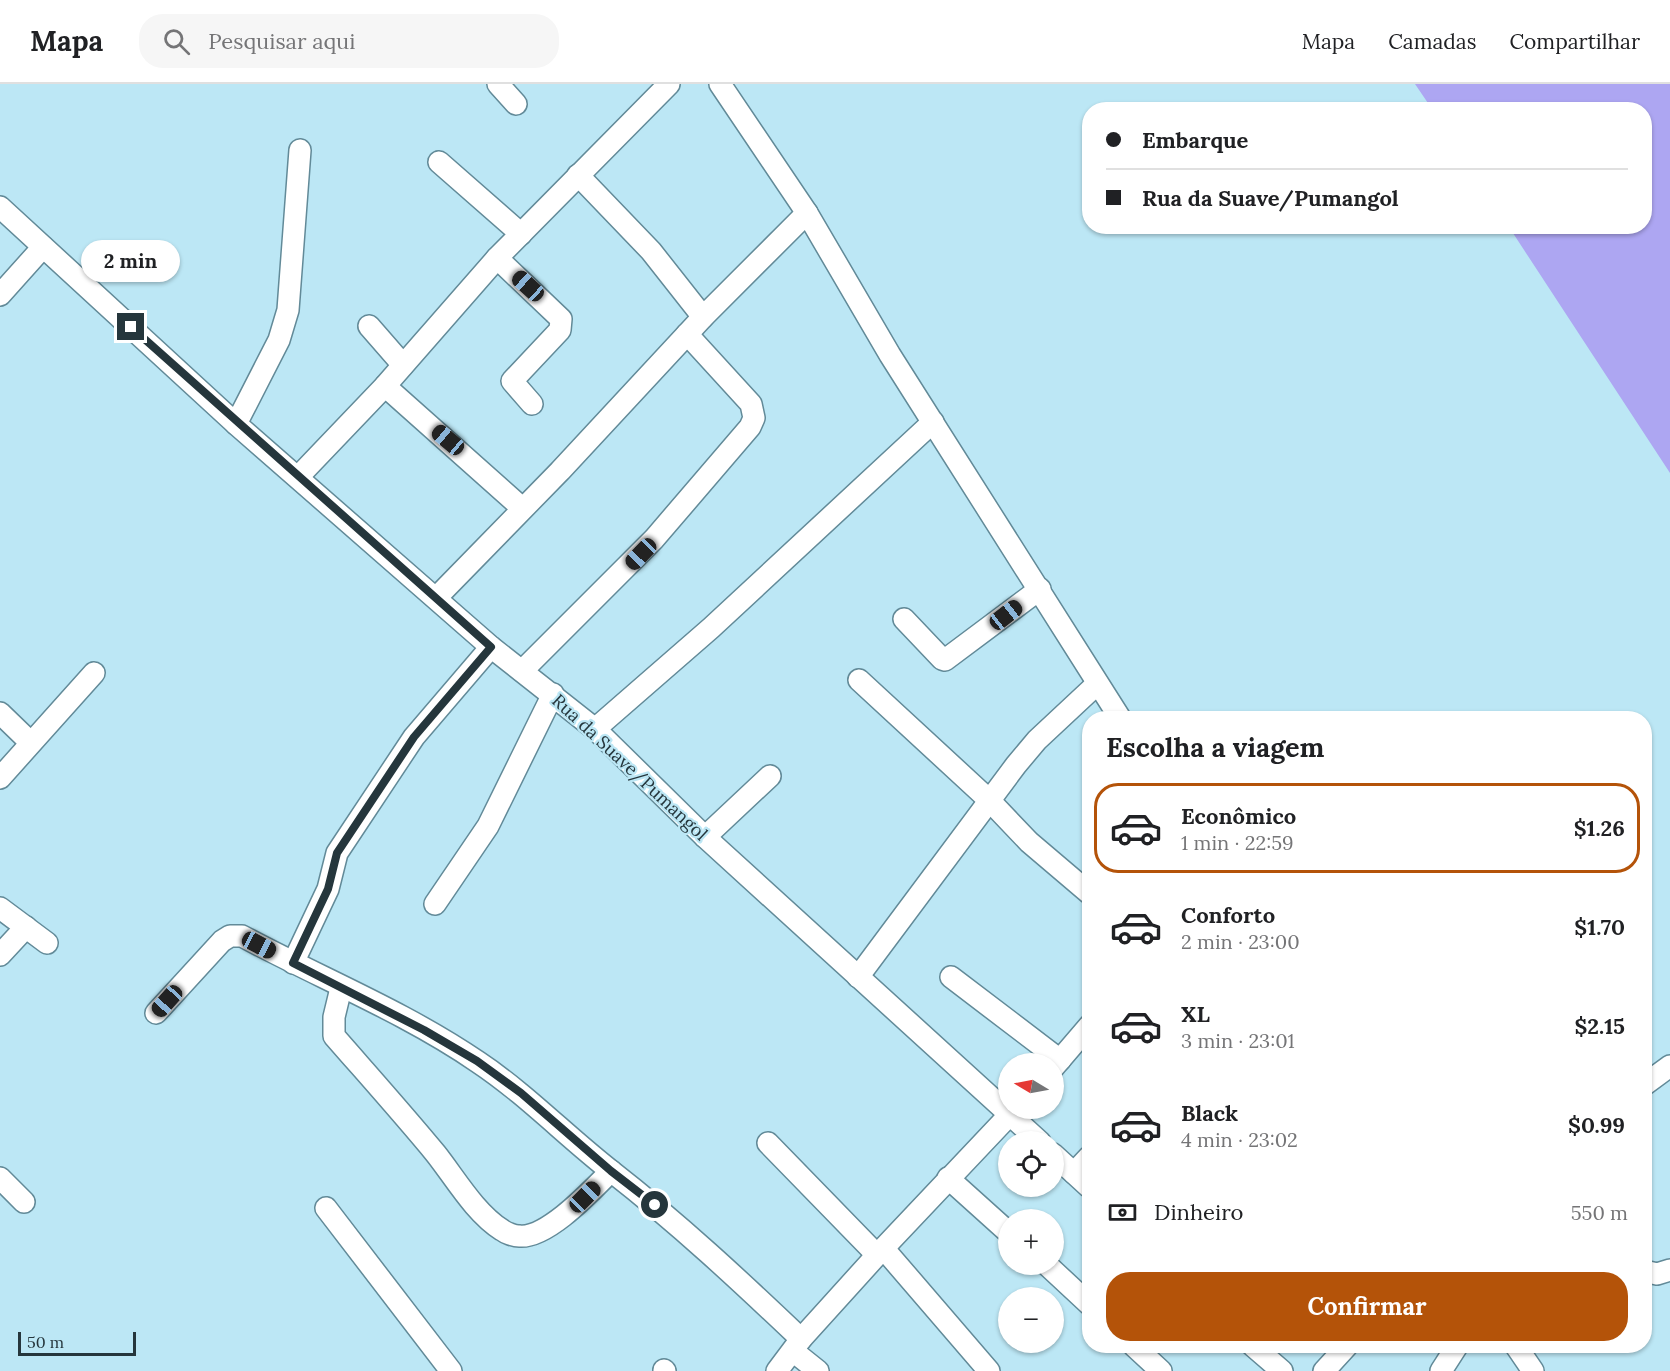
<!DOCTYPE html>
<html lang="pt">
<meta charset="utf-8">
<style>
body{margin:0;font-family:Lora,serif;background:#f6f6f6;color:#202124;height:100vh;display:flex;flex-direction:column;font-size:22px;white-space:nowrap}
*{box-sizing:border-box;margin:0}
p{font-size:20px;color:#757577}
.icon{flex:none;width:33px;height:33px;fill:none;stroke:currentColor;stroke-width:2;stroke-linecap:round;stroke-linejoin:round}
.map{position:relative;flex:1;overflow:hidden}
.sheet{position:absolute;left:1082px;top:627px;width:570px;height:642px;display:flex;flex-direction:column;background:#fff;border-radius:24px;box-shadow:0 2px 4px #0004}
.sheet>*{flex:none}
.banner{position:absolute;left:1082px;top:18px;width:570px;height:132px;border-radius:24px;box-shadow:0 2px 4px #0004;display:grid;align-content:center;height:132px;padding:0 24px;background:#fff}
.needle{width:39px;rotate:280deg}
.fabs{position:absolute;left:998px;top:969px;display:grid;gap:12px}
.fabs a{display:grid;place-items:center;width:66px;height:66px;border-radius:50%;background:#fff;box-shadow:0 2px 4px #0004;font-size:30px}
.scale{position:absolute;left:18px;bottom:15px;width:118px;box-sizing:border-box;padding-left:6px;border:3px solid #25363c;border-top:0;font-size:16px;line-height:21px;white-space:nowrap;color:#25363c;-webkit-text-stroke:4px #bce7f5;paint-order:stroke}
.end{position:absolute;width:27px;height:27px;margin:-14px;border:8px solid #25363c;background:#fff;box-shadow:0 0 0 3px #fff}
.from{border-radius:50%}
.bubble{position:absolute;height:42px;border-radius:21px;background:#fff;box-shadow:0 2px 4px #0004;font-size:20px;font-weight:700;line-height:42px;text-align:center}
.car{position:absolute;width:18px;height:36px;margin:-18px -9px;border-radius:8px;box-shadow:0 0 4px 2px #0007;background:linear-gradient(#222 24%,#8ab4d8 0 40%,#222 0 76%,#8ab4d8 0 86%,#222 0)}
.banner b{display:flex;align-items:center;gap:21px;height:57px;font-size:22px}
.banner b+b{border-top:2px solid #e0e0e0}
.banner i{width:15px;height:15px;background:#202124}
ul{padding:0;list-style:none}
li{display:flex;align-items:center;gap:18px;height:90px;margin:0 12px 9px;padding:0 12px;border:3px solid transparent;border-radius:24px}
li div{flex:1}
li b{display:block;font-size:22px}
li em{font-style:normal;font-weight:700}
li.current{border-color:#b45309}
li>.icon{width:54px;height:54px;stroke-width:1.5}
h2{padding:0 24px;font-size:27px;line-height:72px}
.pay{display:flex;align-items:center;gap:15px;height:66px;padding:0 24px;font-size:22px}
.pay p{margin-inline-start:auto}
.primary-button{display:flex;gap:12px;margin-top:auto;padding:12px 24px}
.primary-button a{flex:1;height:69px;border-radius:24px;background:#b45309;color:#fff;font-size:24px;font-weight:700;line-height:69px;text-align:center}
header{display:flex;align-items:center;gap:36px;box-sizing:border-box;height:84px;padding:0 30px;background:#fff;border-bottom:2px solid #e0e0e0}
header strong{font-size:28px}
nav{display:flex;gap:33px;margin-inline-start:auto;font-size:21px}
.search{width:420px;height:54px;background:#f6f6f6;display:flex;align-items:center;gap:15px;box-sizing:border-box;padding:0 21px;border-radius:24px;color:#757577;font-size:22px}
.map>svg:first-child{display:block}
.water{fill:#ada6f2}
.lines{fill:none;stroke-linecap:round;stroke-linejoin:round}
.minor-casing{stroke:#628a98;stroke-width:24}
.minor{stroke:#fff;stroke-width:21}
.route{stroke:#25363c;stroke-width:8}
.labels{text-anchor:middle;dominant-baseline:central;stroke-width:4.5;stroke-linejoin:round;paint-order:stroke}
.street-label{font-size:18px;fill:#25363c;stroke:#bce7f5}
</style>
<header>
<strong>Mapa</strong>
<div class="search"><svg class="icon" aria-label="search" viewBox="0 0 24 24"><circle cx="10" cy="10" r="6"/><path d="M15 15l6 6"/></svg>Pesquisar aqui</div>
<nav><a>Mapa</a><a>Camadas</a><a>Compartilhar</a></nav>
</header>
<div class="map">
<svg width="1670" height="1287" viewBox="0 0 1670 1287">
<rect width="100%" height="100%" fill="#bce7f5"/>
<path class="water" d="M1415,0h255v389l-161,-246 135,-1v-116l-212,-1z"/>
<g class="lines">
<defs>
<g id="minor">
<path d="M498,0l18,20"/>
<path d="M720,0l87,129 83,142 230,363"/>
<path d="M439,78l82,72"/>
<path d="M578,91l73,76 52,66"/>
<path d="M0,123l236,217 255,223 104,82 110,108 335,305"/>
<path d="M497,174l64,61 -1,11 -48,51 20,23"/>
<path d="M0,211l43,-48"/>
<path d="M369,242l34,39"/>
<path d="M385,302l137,122"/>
<path d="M236,340l43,-84 9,-30 12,-160"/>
<path d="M298,393l87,-91 112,-128 172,-174"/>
<path d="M437,513l123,-126 143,-154 104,-104"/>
<path d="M904,535l38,40 3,1 95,-71"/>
<path d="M522,587l132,-132 96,-112 4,-9 -3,-14 -64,-70"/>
<path d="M859,596l130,120 40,42 60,51"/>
<path d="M0,629l30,29"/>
<path d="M595,645l116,-101 222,-206"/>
<path d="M0,694l94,-105"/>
<path d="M705,753l65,-61"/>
<path d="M435,820l53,-78 65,-132"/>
<path d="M0,824l47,35"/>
<path d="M0,871l26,-28"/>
<path d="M293,879l35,-74 9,-36 77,-116 77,-90"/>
<path d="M858,893l158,-212 21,-25 60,-56"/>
<path d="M951,893l109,83"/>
<path d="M341,904l-7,29v19c34,39 69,78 102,118 19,24 39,59 66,76 4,3 12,6 17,6 28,3 73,-46 92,-65"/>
<path d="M156,929l66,-72 8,-5h12c78,42 163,76 236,126 48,32 88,74 133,109 68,53 128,109 190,168"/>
<path d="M1053,984l36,-42"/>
<path d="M1644,1001l26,-19"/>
<path d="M768,1059l109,112"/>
<path d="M1053,1070l36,33"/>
<path d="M1074,1089l15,-16"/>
<path d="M0,1094l24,24"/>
<path d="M948,1094l60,54"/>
<path d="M326,1124l125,163"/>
<path d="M884,1165l105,122"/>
<path d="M1046,1180l43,40"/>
<path d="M1644,1187l13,3 13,-4"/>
<path d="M1134,1262l27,25"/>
<path d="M1253,1262l29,25"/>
<path d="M1516,1262l17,25"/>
<path d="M793,1267l25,20"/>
<path d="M664,1286l1,1"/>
<path d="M777,1287l24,-32 76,-84 139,-147"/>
<path d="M1324,1287l23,-25"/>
<path d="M1441,1287l16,-25"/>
</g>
</defs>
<use href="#minor" class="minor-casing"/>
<use href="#minor" class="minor"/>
</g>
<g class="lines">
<path class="route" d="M131,243l360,320 -77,90 -77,116 -9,36 -35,74 131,67 53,31 44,32 90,78 44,34"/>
</g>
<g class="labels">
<g class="street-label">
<text transform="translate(630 683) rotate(43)">Rua da Suave/Pumangol</text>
</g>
</g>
</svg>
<div class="fabs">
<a><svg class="needle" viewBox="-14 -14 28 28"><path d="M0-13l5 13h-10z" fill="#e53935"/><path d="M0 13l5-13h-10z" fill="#757577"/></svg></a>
<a><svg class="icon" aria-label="locate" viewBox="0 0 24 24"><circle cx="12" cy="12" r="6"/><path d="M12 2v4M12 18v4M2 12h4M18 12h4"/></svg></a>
<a>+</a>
<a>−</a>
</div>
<div class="scale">50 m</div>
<i class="end from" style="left:655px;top:1121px"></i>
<i class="end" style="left:131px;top:243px"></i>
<div class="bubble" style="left:81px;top:156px;width:99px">2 min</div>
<i class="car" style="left:528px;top:202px;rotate:312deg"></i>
<i class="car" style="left:448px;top:356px;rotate:310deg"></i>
<i class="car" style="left:641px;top:470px;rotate:224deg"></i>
<i class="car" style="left:1006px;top:531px;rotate:52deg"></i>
<i class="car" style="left:259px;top:861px;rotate:118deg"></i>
<i class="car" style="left:167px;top:917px;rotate:222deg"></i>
<i class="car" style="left:585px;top:1113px;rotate:45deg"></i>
<div class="banner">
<b><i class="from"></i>Embarque</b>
<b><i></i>Rua da Suave/Pumangol</b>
</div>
<section class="sheet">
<h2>Escolha a viagem</h2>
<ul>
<li class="current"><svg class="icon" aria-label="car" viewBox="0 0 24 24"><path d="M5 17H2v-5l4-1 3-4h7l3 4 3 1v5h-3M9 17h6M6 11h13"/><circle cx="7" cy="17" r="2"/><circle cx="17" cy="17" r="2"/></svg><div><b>Econômico</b><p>1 min · 22:59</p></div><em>$1.26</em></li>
<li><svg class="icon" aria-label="car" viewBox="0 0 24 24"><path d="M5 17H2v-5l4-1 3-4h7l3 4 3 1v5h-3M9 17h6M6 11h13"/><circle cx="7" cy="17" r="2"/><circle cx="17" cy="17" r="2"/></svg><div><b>Conforto</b><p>2 min · 23:00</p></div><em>$1.70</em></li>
<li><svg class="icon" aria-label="car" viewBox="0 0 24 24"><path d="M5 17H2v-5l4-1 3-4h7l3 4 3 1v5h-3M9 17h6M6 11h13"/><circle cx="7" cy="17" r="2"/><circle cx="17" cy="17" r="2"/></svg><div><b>XL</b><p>3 min · 23:01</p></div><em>$2.15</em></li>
<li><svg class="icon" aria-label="car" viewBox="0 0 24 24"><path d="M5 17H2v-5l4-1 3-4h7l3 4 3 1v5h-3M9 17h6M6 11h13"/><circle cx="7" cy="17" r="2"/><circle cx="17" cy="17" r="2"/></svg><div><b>Black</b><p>4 min · 23:02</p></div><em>$0.99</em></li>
</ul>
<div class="pay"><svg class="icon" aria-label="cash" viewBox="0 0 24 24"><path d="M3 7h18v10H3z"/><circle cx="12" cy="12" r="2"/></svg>Dinheiro<p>550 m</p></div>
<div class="primary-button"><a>Confirmar</a></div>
</section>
</div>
